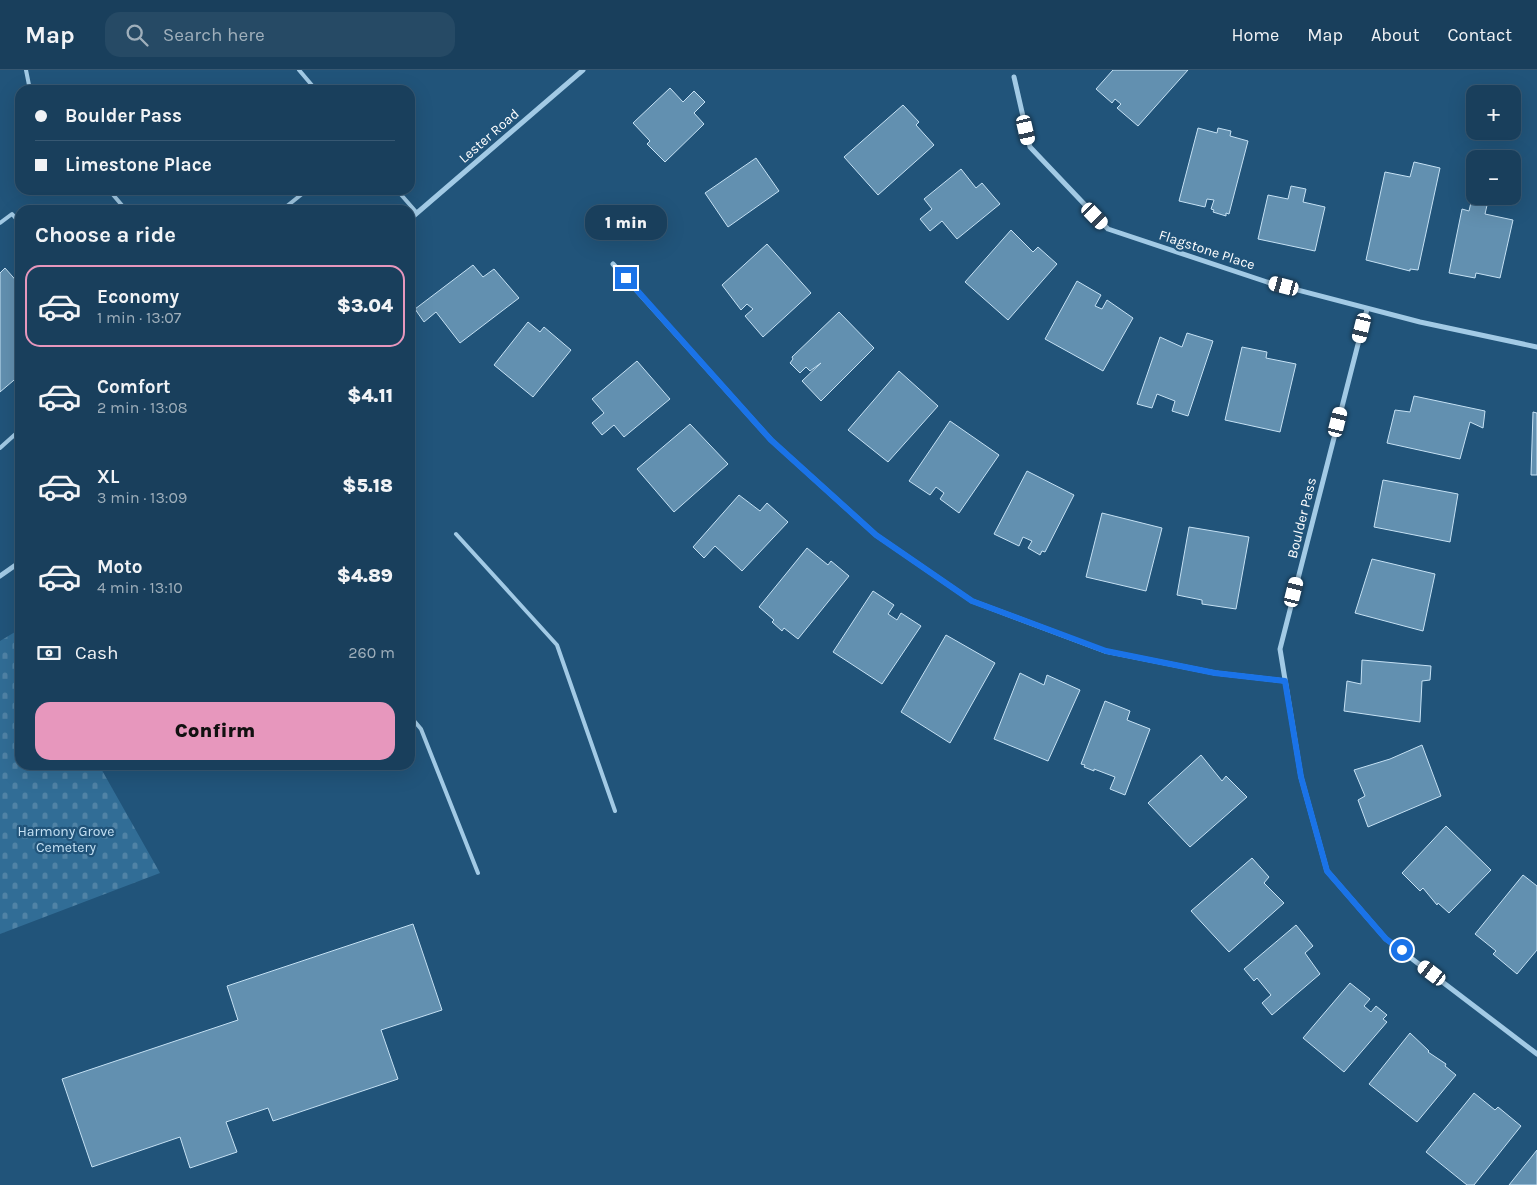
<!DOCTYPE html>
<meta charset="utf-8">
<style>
body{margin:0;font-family:Karla,sans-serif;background:#264a65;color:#f1f3f6;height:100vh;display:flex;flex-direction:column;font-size:19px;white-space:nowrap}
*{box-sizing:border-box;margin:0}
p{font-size:16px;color:#9fafbb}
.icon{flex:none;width:28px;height:28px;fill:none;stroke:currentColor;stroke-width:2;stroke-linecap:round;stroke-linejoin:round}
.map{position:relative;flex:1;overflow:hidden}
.drawer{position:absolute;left:15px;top:135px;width:400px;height:565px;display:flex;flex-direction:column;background:#193f5c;border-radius:15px;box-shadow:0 5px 20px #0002,0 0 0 1px #375872}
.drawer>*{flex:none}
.banner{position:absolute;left:15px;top:15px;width:400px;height:110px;border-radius:15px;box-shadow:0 5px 20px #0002,0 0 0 1px #375872;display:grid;align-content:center;height:110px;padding:0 20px;background:#193f5c}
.fabs{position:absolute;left:1466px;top:15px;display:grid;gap:10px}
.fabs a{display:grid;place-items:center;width:55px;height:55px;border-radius:10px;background:#193f5c;box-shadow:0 5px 20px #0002,0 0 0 1px #375872;font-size:25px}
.end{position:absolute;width:22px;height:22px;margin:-11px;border:6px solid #1a73e8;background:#fff;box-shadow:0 0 0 2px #fff}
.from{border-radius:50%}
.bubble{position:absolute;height:35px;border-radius:15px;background:#193f5c;box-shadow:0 5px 20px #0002,0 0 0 1px #375872;font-size:16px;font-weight:800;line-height:35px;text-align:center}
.car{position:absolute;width:15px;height:30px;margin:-15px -8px;border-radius:6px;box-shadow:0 0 4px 1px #0007;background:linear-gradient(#fff 24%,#345 0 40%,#fff 0 76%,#345 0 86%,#fff 0)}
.banner b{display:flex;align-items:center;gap:18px;height:48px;font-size:19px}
.banner b+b{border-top:1px solid #375872}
.banner i{width:12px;height:12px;background:#f1f3f6}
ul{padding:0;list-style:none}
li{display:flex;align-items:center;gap:15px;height:82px;margin:0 10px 8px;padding:0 10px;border:2px solid transparent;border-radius:15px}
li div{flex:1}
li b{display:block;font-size:19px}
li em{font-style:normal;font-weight:800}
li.active{border-color:#e797bd}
li>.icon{width:45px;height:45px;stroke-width:1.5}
h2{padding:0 20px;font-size:22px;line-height:60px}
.pay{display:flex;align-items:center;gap:12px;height:55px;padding:0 20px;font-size:19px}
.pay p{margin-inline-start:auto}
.action{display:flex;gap:10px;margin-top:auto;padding:10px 20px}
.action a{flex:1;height:58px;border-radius:15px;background:#e797bd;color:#111;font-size:20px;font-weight:800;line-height:58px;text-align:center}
header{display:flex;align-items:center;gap:30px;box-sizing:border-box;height:70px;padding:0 25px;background:#193f5c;border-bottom:1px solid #375872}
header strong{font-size:24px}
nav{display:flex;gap:28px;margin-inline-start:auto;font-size:18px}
.search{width:350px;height:45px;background:#264a65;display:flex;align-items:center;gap:12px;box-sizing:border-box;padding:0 18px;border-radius:15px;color:#9fafbb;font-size:19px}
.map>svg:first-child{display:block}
.cemetery{fill:url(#cemetery-stones)}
.building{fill:#6290b0;stroke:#c5e1f4}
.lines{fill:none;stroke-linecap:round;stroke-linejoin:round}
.service{stroke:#a2cae5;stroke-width:4}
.minor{stroke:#a2cae5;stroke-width:5}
.route{stroke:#1a73e8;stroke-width:6}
.labels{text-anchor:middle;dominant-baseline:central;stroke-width:4.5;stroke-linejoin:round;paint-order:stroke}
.street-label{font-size:14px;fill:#fff;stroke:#21547a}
.park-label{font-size:14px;fill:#c5e1f4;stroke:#21547a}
</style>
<header>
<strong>Map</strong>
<div class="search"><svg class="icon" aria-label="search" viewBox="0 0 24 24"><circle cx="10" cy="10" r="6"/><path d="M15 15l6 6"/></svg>Search here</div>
<nav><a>Home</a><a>Map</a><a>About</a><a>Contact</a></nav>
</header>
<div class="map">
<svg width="1537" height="1115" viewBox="0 0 1537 1115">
<defs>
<pattern id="cemetery-stones" width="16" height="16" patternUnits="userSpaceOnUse" patternTransform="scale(1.25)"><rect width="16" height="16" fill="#316d96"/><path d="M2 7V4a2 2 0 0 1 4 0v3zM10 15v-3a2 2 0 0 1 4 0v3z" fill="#5083a6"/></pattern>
</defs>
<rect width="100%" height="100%" fill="#21547a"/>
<path class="cemetery" d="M20,559v136h79l61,108 -160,61v-293z"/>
<g class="building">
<path d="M1113,0h75l-50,56 -21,-18 4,-4 -6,-5 -3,4 -16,-14z"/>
<path d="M670,18l13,14 11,-11 11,11 -11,11 10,11 -39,38 -18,-18 3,-3 -17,-18z"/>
<path d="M903,35l16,17 -3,3 18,20 -56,50 -34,-38z"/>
<path d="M1198,58l19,5 1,-5 13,3 -1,5 18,5 -19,73 -3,-1v3l-13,-4 1,-2 -3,-1 3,-9 -7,-1 -2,8 -26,-6z"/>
<path d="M756,88l23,33 -51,36 -23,-34z"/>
<path d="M1414,92l26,6 -22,102 -8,-1v2l-44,-11 19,-88 25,5z"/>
<path d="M961,99l15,19 6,-5 18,21 -43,35 -15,-18 -12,10 -10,-12 12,-10 -8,-10z"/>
<path d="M1291,116l15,3 -3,13 22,5 -10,44 -57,-12 10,-44 20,4z"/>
<path d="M1472,128l16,3 -3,13 28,6 -13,58 -24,-5 -1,5 -26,-5 13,-64 7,2z"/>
<path d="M1011,160l22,22 5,-5 19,17 -49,56 -43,-38z"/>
<path d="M767,174l44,49 -48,44 -18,-21 8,-7 -6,-5 -6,6 -19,-25z"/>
<path d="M473,195l10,12 11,-8 25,29 -59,45 -24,-31 -12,10 -9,-13z"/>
<path d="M5,198l15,17v90l-20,17v-119z"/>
<path d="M1077,211l24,14 -6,11 7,3 5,-9 26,18 -30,53 -58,-32z"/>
<path d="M839,242l35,36 -53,53 -19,-20 19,-18 -11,8 -4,-4 -6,6 -10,-10 3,-4 -1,-2z"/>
<path d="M528,252l12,10 4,-5 27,23 -38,47 -39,-32z"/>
<path d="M1187,263l26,8 -25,75 -16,-5 3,-10 -18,-7 -5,14 -15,-4 23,-67 22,10z"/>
<path d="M1242,277l25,5 -1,6 30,6 -16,68 -55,-12z"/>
<path d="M637,291l33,38 -46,38 -10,-12 -12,10 -10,-12 12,-10 -12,-14z"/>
<path d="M899,301l39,35 -50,56 -40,-32z"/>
<path d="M1414,326l71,15 -2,17 -13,-6 -10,37 -73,-16 8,-33 15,2z"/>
<path d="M1533,342l4,1v62h-6z"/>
<path d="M950,351l49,34 -40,58 -19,-14 4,-6 -8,-6 -6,8 -21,-14z"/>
<path d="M690,354l38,40 -54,48 -37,-43z"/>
<path d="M1027,401l47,24 -29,57 -3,-1 -2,4 -12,-7 4,-7 -9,-4 -4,9 -25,-12z"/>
<path d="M1383,410l75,14 -8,48 -76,-15z"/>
<path d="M739,425l21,16 7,-8 21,19 -46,49 -27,-25 -11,12 -11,-11z"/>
<path d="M1102,443l60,15 -16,63 -60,-14z"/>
<path d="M1189,457l60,10 -13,72 -34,-5v-4l-25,-5z"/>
<path d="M807,478l21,17 3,-4 18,15 -51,63 -14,-11 -2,3 -10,-9 2,-2 -15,-13z"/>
<path d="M1372,489l63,15 -12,57 -68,-18z"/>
<path d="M873,521l21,14 -6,9 9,6 4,-7 20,13 -39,58 -49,-32z"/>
<path d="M946,565l49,28 -45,80 -49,-31z"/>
<path d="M1362,590l69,6 -1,14 -8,1 -2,41 -76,-11 3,-30 14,3z"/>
<path d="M1020,603l24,12 3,-10 33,15 -32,71 -54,-22z"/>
<path d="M1105,631l25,10 -3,9 23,9 -25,66 -15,-6 5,-12 -21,-8v2l-10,-4 1,-2 -4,-1z"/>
<path d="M1422,675l19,51 -73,31 -10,-27 7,-4 -11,-26 36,-11z"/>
<path d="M1201,685l21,26 4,-5 21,21 -57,50 -42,-44z"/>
<path d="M1446,756l45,44 -42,43 -11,-10 -1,2 -14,-17 -3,3 -18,-18z"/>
<path d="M1252,788l17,19 -5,6 20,20 -55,49 -38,-41z"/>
<path d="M1523,805l14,11v64l-20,24 -24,-20 3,-3 -21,-17z"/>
<path d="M413,854l29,86 -61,20 17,49 -125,42 -5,-13 -42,14 11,30 -47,16 -10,-31 -88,30 -30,-88 176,-59 -11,-34z"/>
<path d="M1296,855l17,21 -8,7 15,21 -48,41 -10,-12 9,-8 -14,-17 -3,3 -10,-12z"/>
<path d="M1350,913l20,16 -6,7 7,6 5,-6 11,9 -4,4 4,3 -43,50 -41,-34z"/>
<path d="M1410,963l19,18 -1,1 18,12 -1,2 11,9 -39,47 -48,-38z"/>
<path d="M1474,1023l21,17 3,-3 23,19 -47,59h-7l-41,-33z"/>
<path d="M1537,1080v35h-28z"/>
</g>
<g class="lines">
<g class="service">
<path d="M26,0l4,20"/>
<path d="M299,0l17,20"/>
<path d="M109,120l17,20"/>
<path d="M397,120l20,23"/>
<path d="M282,140l25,-20"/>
<path d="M0,153l12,-9 8,9"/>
<path d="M0,378l20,-18"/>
<path d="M456,464l101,111 58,166"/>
<path d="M410,646l11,13 57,144"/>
</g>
<g class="minor">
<path d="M1014,7l16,70 78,82 159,53 153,40 117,25"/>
<path d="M410,149l173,-149"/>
<path d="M613,194l158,176 105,95 96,66 133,50 110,22 70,8"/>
<path d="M1367,239l-87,340 21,128 26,94 59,68 151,115"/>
<path d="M0,506l20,-14"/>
</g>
</g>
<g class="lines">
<path class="route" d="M626,208l145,162 105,95 96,66 134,50 109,22 70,8 16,96 26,94 59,68 16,11"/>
</g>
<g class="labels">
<g class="street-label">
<text transform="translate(489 66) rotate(-41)">Lester Road</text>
<text transform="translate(1207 180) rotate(18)">Flagstone Place</text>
<text transform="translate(1302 448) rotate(-76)">Boulder Pass</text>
</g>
<g class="park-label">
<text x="66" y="761">Harmony Grove<tspan x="66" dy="16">Cemetery</tspan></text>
</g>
</g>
</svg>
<div class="fabs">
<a>+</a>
<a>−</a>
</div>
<i class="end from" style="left:1402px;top:880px"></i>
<i class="end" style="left:626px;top:208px"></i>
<div class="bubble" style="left:585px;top:135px;width:82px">1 min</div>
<i class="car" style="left:1026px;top:60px;rotate:167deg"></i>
<i class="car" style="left:1095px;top:146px;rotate:136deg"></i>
<i class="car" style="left:1284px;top:216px;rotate:285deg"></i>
<i class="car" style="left:1362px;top:258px;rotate:194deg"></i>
<i class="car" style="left:1338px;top:352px;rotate:14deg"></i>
<i class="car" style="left:1294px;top:522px;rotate:14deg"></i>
<i class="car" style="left:1432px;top:903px;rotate:307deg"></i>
<div class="banner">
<b><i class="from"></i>Boulder Pass</b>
<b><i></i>Limestone Place</b>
</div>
<section class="drawer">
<h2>Choose a ride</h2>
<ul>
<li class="active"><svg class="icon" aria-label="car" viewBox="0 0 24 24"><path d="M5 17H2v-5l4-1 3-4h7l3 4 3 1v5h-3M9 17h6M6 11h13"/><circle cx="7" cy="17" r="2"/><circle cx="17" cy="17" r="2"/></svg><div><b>Economy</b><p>1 min · 13:07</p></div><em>$3.04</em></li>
<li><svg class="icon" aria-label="car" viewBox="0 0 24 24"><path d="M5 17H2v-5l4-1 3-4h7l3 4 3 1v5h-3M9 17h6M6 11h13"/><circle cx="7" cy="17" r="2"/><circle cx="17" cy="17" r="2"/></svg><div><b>Comfort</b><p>2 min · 13:08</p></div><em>$4.11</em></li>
<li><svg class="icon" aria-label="car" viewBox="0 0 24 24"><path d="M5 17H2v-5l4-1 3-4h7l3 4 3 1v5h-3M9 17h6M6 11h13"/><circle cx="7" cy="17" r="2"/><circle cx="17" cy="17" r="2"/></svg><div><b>XL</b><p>3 min · 13:09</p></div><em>$5.18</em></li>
<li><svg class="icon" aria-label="car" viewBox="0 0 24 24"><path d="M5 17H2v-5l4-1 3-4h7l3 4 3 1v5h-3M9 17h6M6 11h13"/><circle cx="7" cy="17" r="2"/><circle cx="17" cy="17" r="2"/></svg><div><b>Moto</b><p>4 min · 13:10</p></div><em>$4.89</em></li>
</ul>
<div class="pay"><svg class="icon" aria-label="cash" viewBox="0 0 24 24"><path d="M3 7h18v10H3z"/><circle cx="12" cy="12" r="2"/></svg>Cash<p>260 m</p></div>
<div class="action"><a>Confirm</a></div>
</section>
</div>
